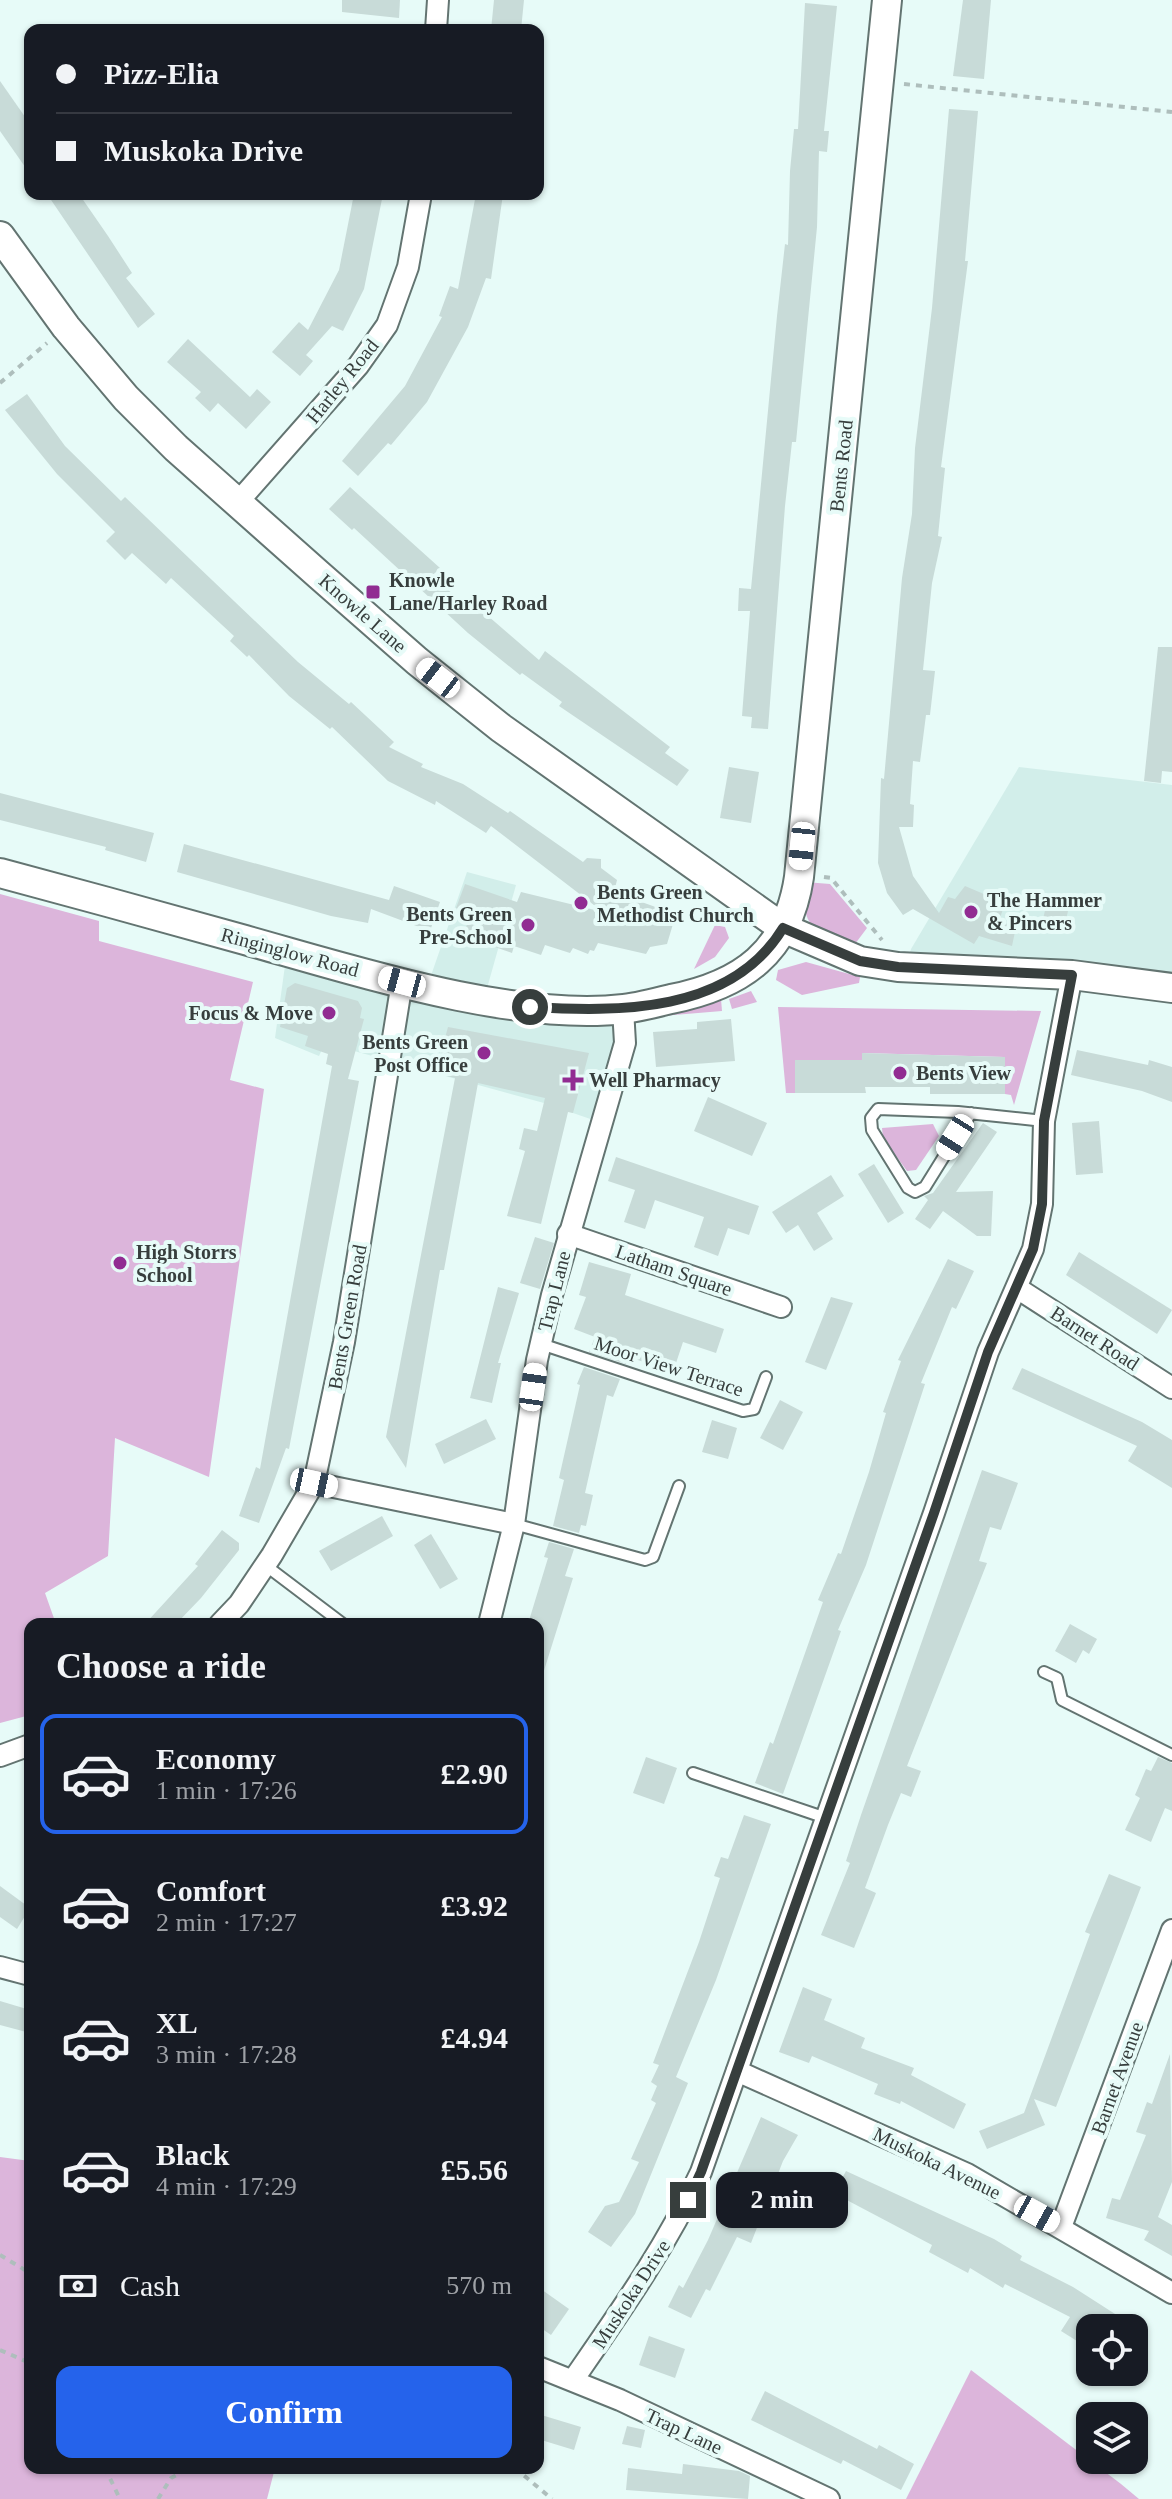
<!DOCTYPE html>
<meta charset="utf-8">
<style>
body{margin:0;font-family:Georgia,serif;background:#242831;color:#f1f3f6;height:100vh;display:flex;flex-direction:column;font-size:30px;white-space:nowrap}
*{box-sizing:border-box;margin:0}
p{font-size:26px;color:#9ea1a6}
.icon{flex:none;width:44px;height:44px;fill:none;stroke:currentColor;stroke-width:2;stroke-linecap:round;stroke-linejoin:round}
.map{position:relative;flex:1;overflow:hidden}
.sheet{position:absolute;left:24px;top:1618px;width:520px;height:856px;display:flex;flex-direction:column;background:#171b24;border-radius:16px;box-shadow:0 2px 6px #0004}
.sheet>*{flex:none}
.top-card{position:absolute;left:24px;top:24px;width:520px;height:176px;border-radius:16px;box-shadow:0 2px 6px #0004;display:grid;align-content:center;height:176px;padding:0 32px;background:#171b24}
.controls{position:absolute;left:1076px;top:2314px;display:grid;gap:16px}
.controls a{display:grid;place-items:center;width:72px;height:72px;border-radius:16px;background:#171b24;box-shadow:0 2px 6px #0004;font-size:40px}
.end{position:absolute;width:36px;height:36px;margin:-18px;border:10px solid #373e3d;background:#fff;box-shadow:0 0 0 4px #fff}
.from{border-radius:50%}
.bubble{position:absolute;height:56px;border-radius:16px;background:#171b24;box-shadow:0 2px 6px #0004;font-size:26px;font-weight:600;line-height:56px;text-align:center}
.car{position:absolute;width:24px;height:48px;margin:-24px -12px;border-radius:10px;box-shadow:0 0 6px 2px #0007;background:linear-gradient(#fff 24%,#345 0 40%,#fff 0 76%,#345 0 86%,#fff 0)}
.top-card b{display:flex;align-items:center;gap:28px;height:76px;font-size:30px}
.top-card b+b{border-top:2px solid #363941}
.top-card i{width:20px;height:20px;background:#f1f3f6}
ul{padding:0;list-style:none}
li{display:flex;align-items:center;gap:24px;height:120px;margin:0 16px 12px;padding:0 16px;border:4px solid transparent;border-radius:16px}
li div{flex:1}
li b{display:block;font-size:30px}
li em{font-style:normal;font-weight:600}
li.active{border-color:#2563eb}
li>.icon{width:72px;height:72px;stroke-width:1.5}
h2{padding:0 32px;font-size:36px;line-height:96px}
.pay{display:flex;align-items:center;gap:20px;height:88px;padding:0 32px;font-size:30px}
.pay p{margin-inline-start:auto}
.button{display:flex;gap:16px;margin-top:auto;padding:16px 32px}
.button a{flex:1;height:92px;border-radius:16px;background:#2563eb;color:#fff;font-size:32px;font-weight:600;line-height:92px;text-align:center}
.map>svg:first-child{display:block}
.built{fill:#d2eeea}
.green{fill:#dcb5db}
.building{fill:#c8dbd8}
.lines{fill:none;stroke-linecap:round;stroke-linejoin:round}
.lane-casing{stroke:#637471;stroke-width:14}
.street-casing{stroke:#637471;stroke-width:24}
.secondary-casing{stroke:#637471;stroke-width:32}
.path{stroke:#aebebc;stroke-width:4;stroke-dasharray:6 6;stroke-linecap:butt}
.lane{stroke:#fff;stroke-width:10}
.street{stroke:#fff;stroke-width:20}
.secondary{stroke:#fff;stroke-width:28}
.route{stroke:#373e3d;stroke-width:10}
.poi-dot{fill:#912c92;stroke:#e7fbf8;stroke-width:3}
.labels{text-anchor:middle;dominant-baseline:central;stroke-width:8;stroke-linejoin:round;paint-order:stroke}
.street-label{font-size:20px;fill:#373e3d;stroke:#e7fbf8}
.poi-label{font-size:20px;font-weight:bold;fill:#373e3d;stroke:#e7fbf8;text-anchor:start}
</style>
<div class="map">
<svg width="1172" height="2499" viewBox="0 0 1172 2499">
<rect width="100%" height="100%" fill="#e7fbf8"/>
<g class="built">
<path d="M1019,767l153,18v203l-266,-21 5,-18z"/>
<path d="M467,872l49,13 -32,114 139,10 -21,114 -58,-20 -219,-60 -6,13 -44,-18 12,-87 140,36z"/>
</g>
<g class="green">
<path d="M805,882l25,2 37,44 -15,20c-38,-16 -52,-21 -47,-66z"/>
<path d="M0,894l99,27v20l154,41 -23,98 34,9 -55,388 -94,-39 -7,118 -63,37 11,31h-26v91l-30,8z"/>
<path d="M715,925l10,2 4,11 -14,19 -21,12z"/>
<path d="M806,962l54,15 -1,6 -57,12 -26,-15 2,-10z"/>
<path d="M751,991l6,11 -25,7 -3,-10z"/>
<path d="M721,999l1,12 -60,5 1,-2z"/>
<path d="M778,1007l263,4 -27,94 -3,-10 -6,-1 -1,-37 -142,-4v7h-67v33h-9z"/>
<path d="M933,1124l6,12 -23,34 -9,1 -24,-33 -1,-10z"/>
<path d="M0,2157l30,4v307h245l-8,31h-267z"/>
<path d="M971,2370l150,114 18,15h-233z"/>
</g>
<g class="building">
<path d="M342,0h58l-1,18 -57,-6z"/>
<path d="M494,0h30l-3,30h-30z"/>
<path d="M963,0h28l-7,79 -31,-3z"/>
<path d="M805,3l32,3 -13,125h5l-2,21 -8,-1 -2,76 -21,215h-4l-7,64 -17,223 -17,-1 1,-11 -10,-1 8,-105h-12l1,-23 12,1 26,-273 8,-72 3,1 2,-74 4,-42h4z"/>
<path d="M0,81l30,43v50l-30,-43z"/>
<path d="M949,109l29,2 -13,150h3l-27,206 4,1 -7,68 4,1 -10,46 -9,87 12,1 -5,44h-4l-6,47 -7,-1 -3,43 4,1 -1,22h-14l14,49 26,37 9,-16 7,2 10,-13 40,17 -6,18 17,6 -4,19 -33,-10 -5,8 -61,-35 -10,6 -16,-22 -9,-30 3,-85 3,1 18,-201 10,-64 3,-66 17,-140z"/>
<path d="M47,194h32l29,42 24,37 -6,5 29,36 -17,14z"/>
<path d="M354,194h29l-19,95 -21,42 -11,-5 -26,29 7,6 -13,15 -28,-24 27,-30 9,8 31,-60z"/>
<path d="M476,194h27l-12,85 -5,-1 -18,49 -41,75 -36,43 -3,-2 -30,33 -16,-15 63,-75 37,-69 -3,-1 11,-30 8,3z"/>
<path d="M188,339l62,58 7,-8 14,13 -25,27 -28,-26 -8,9 -15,-14 6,-6 -34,-30z"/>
<path d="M27,394l38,52 56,55 4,-4 173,165 51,42 2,-2 43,40 -5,5 34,17 -2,3 42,17 45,29 2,-2 73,51 4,-4 14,1v9l16,12 -3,12 47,17 12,15 -6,20 -17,3 -4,7 -48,-11 -4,8 -4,-1 -2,4 -15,-6 -3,5 -25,-8 -4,10 -27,-9 -2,7 -49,-17 8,-23 -15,-5 9,-24 52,18 4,-10 82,20 -112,-86 -5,7 -50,-32 -1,4 -47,-24 -56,-54 -2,2 -41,-33 -40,-41 -2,2 -17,-16 4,-5 -63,-58 -5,6 -34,-31 -7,7 -19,-19 9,-9 -58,-58 -52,-64z"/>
<path d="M350,487l90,81 -8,8 37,32 4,-5 66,57 6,-9 125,96 -5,6 24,17 -12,16 -118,-80 3,-4 -40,-29 -2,2 -52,-42 -114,-105 -2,2 -23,-21z"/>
<path d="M1158,647h14v125l-10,-1 -1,12 -17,-2z"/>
<path d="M729,767l30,5 -8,51 -31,-5z"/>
<path d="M0,793l154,40 -8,29 -41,-12 1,-3 -106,-27z"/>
<path d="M184,844l205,56 5,-14 46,16 -10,29 -59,-22 -3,14 -37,-7 -154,-44z"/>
<path d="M1046,906l22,5 -5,22 -22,-5z"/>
<path d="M295,983l63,18 4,7 -2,10 4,1 -16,60 11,2 -70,368 -3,-1 -27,75 -20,-7 17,-49 4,2 72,-403 -6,-2 2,-10 -23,-8 3,-10 -28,-9 7,-39z"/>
<path d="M731,1019l4,42 -79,6 -3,-35 44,-3v-7z"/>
<path d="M448,1027l141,26 -16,60 -5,-1 -27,112 -34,-8 18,-65 -6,-2 5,-21 13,3 8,-33 -67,-15 -34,187h-4l-34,198 -20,-31 69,-359 -8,-2 3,-9 -12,-3z"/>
<path d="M1077,1050l71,15 1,-5 23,7v35l-30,-11 -71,-16z"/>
<path d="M862,1053l143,4v37h-75v-7h-65l1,6h-71v-33h67z"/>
<path d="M708,1097l59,26 -15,33 -58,-25z"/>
<path d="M1099,1121l4,52 -27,2 -4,-52z"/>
<path d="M983,1123l14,9 -41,60 37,-1 -2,45h-14l-34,-25 -13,18 -15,-10 13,-19 -4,-4 9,-3z"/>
<path d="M616,1157l143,49 -10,29 -21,-7 -10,28 -24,-9 10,-30 -49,-17 -10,29 -21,-7 11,-32 -27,-9z"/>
<path d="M874,1164l30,49 -16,10 -30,-49z"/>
<path d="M831,1175l13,21 -27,17 16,26 -19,12 -16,-26 -12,8 -14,-21z"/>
<path d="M535,1237l19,6 -14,46 -20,-6z"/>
<path d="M1079,1252l93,58 -15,24 -91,-59z"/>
<path d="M948,1259l26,12 -18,38 -4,-2 -31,76 4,1 -59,181 -28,65 3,1 -58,163 -28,-11 15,-41 3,2 50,-142 -5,-2 20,-47 3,1 28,-82 17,-59 -3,-1 18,-51 -3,-1z"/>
<path d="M589,1262l42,12 -6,21 99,34 -8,24 -33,-11 -10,30 -44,-15 -3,7 -37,-12 6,-15 -21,-8 12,-32 -7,-2z"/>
<path d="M498,1287l21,6 -21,70h3l-9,40 -22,-5z"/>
<path d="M831,1297l22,6 -27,67 -21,-8z"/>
<path d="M584,1367l36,12 -7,18 -6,-2 -22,98 8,2 -7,31 -5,-1 -2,8 -26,-7 11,-46 -5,-2 21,-93 -3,-1z"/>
<path d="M1022,1368l120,54 30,18v48l-44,-27 9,-15 -125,-57z"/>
<path d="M780,1400l23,12 -20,38 -23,-12z"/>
<path d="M486,1419l10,20 -52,25 -9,-20z"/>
<path d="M712,1420l25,8 -9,31 -26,-7z"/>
<path d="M982,1470l36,13 -17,47 -11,-3 -11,34 8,2 -80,203 14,5 -10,26 -10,-4 -13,32 -23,63 11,5 -22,55 -33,-13 29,-72 -4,-2 15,-46z"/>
<path d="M382,1516l11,20 -62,35 -12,-20z"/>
<path d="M222,1530l17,13v7l-38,48 -25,26h-31l53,-58 -3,-2z"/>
<path d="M431,1534l27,45 -18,10 -26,-44z"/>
<path d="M549,1542l25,7 -9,27 8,2 -31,99 -4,-1v-52h-10l20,-66 -4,-1z"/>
<path d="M1070,1624l27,15 -8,15 -6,-4 -7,13 -21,-12z"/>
<path d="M646,1757l31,11 -13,36 -31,-11z"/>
<path d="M1158,1757l14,6v48l-7,-3 -14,34 -26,-12 15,-32 -5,-3 11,-26 5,2z"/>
<path d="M744,1815l27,9 -55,156 -40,97 12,6 -53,131 -24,33 -23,-15 17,-26 14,-4 20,-40 -8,-3 25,-56 -5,-3 6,-14 -6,-4 8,-17 -6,-2 46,-121 21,-64 -6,-2 7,-19 7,2z"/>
<path d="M1109,1874l32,13 -85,220 -22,-8 11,26 -58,24 -8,-18 45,-18 66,-179 -5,-2z"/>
<path d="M0,1886l30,22 -13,21 -17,-12z"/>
<path d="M803,1987l29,12 -8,21 41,18 -4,10 53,20 -3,7 55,29 -12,25 -53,-28 -1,3 -26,-10 4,-10 -66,-28 -3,7 -30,-11z"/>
<path d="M0,2001l30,9v23l-30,-8z"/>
<path d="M1170,2054l2,128 -14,35 14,8v31l-28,-16 5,-9 -43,-13 6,-20 8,2 26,-65 -10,-3 11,-30 5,2z"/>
<path d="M761,2117l37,18 -15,26 -32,82 -14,-6 -27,54 -4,-2 -15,29 -23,-11 11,-22 4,3 25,-48z"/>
<path d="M846,2171l148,68 28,17 -2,4 53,27 64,41h-47l-5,18 -24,-15 9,-14 -65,-33 -2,4 -33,-20 -2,5 -39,-21 3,-7 -91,-48 4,-7 -7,-4z"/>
<path d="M538,2287l31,22 -18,26 -13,-9z"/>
<path d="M649,2336l36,13 -10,29 -36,-13z"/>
<path d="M765,2391l112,58 2,-4 35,19 -13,26 -58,-30 -2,4 -90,-44z"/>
<path d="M538,2414l43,13 -7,23 -36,-11z"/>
<path d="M627,2426l18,4 -4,18 -19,-4z"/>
<path d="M683,2464l56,7 11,5 -2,23 -122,-9 2,-22 54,6z"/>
</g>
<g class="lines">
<defs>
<g id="lane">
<path d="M971,1113l-46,74 -10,5 -7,-4 -36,-58 -1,-12 7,-9 80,3 86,9"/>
<path d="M541,1344l202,67 11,-2 12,-32"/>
<path d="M514,1524l131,36 8,-3 26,-71"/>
<path d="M265,1565l78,59"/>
<path d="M1044,1672l13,6 5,22 110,55"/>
<path d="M693,1773l133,45"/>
</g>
<g id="street">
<path d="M436,30l2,-30"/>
<path d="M238,502l120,-136 29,-41 21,-58 13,-73"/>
<path d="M568,1234l213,73"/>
<path d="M1017,1288l155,100"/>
<path d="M314,1483l200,41"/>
<path d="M220,1624l19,-20 33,-49 42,-72 30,-141 58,-360"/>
<path d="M489,1624l25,-100 23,-164 15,-65 73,-252 -2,-34"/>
<path d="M0,1756l30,-11"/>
<path d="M0,1967l30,8"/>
<path d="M737,2071l230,103 205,119"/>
<path d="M1061,2227l111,-297"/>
<path d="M538,2367l82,33 209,99"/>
<path d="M573,2380c47,-68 93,-133 128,-208l233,-659 54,-161 45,-103 9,-45 2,-83 28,-146"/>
</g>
<g id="secondary">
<path d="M0,236l66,91 60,71 50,50 143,127 98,86 84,67 282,200 77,33 38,6 174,8 100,13"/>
<path d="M0,873c82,22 163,44 245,67 108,30 268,82 379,69 15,-2 31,-6 47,-10 71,-14 117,-47 128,-122l88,-877"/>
</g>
</defs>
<use href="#lane" class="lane-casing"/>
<use href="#street" class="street-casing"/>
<use href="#secondary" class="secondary-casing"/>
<g class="path">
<path d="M904,84l268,28"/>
<path d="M0,383l47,-40"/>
<path d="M824,877l7,1 51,62"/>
<path d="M0,2255l30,18"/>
<path d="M0,2350l30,13"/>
<path d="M105,2468l15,31"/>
<path d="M515,2468l37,31"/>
<path d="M158,2499l13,-21 18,-10"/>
</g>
<use href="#lane" class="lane"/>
<use href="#street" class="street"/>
<use href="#secondary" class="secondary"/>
</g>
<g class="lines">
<path class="route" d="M530,1007c88,5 201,7 253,-79l77,33 38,6 174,8 -28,146 -2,83 -9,45 -45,103 -54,161 -233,659 -13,28"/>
</g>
<g class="poi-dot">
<rect x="365" y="584" width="16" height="16" rx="4"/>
<circle cx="581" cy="903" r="8"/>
<circle cx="971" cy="912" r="8"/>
<circle cx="528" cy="925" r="8"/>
<circle cx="329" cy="1013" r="8"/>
<circle cx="484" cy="1053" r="8"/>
<circle cx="900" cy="1073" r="8"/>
<path d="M569 1068h8v8h8v8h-8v8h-8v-8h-8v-8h8z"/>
<circle cx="120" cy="1263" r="8"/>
</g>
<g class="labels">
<g class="street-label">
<text transform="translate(342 381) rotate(-51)">Harley Road</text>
<text transform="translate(841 466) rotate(-84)">Bents Road</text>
<text transform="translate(363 613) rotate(41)">Knowle Lane</text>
<text transform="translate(290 952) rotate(15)">Ringinglow Road</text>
<text transform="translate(674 1270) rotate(19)">Latham Square</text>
<text transform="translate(554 1291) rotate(-76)">Trap Lane</text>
<text transform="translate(347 1317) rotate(-80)">Bents Green Road</text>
<text transform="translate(1095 1338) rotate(33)">Barnet Road</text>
<text transform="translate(669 1366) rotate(18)">Moor View Terrace</text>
<text transform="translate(1117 2078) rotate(-70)">Barnet Avenue</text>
<text transform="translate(937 2163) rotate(26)">Muskoka Avenue</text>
<text transform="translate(631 2294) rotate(-57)">Muskoka Drive</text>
<text transform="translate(684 2431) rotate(25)">Trap Lane</text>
</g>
<g class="poi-label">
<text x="389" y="580">Knowle<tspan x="389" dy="23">Lane/Harley Road</tspan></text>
<text x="597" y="892">Bents Green<tspan x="597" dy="23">Methodist Church</tspan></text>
<text x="987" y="900">The Hammer<tspan x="987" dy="23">&amp; Pincers</tspan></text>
<text x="512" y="914" text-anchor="end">Bents Green<tspan x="512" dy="23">Pre-School</tspan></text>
<text x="313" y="1013" text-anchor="end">Focus &amp; Move</text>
<text x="468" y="1042" text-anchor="end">Bents Green<tspan x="468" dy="23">Post Office</tspan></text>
<text x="916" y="1073">Bents View</text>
<text x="589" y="1080">Well Pharmacy</text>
<text x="136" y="1252">High Storrs<tspan x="136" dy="23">School</tspan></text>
</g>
</g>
</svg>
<div class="controls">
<a><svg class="icon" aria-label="locate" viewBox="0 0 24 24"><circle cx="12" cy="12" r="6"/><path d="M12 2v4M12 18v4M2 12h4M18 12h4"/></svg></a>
<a><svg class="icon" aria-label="layers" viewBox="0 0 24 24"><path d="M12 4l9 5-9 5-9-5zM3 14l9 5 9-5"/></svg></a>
</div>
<i class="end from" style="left:530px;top:1007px"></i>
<i class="end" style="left:688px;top:2200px"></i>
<div class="bubble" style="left:716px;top:2172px;width:132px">2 min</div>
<i class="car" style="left:438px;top:678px;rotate:308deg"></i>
<i class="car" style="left:802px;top:846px;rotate:186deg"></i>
<i class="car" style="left:402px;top:982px;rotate:285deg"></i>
<i class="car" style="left:955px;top:1137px;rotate:212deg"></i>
<i class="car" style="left:533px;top:1387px;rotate:8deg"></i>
<i class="car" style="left:314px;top:1483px;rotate:102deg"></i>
<i class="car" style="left:1037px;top:2214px;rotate:119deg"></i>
<div class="top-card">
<b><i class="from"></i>Pizz-Elia</b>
<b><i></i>Muskoka Drive</b>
</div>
<section class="sheet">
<h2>Choose a ride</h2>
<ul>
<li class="active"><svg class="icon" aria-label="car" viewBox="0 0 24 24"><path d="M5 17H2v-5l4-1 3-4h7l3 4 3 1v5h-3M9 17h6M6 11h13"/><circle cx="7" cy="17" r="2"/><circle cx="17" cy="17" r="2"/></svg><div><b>Economy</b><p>1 min · 17:26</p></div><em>£2.90</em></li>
<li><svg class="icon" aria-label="car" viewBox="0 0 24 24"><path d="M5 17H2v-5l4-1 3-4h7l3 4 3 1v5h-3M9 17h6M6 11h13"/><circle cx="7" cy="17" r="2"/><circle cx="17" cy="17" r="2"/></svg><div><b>Comfort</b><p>2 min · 17:27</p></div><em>£3.92</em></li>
<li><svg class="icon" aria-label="car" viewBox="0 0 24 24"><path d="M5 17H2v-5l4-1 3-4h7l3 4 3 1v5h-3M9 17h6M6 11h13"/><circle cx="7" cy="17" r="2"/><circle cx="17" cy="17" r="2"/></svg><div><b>XL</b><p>3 min · 17:28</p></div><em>£4.94</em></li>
<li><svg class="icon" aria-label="car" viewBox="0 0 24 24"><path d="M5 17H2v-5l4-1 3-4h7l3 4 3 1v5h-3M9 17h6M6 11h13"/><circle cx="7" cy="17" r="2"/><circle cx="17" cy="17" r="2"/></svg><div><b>Black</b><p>4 min · 17:29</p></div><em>£5.56</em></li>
</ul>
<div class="pay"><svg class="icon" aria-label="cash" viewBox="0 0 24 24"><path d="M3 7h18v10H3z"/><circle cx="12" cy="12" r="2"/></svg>Cash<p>570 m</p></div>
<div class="button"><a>Confirm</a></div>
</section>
</div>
